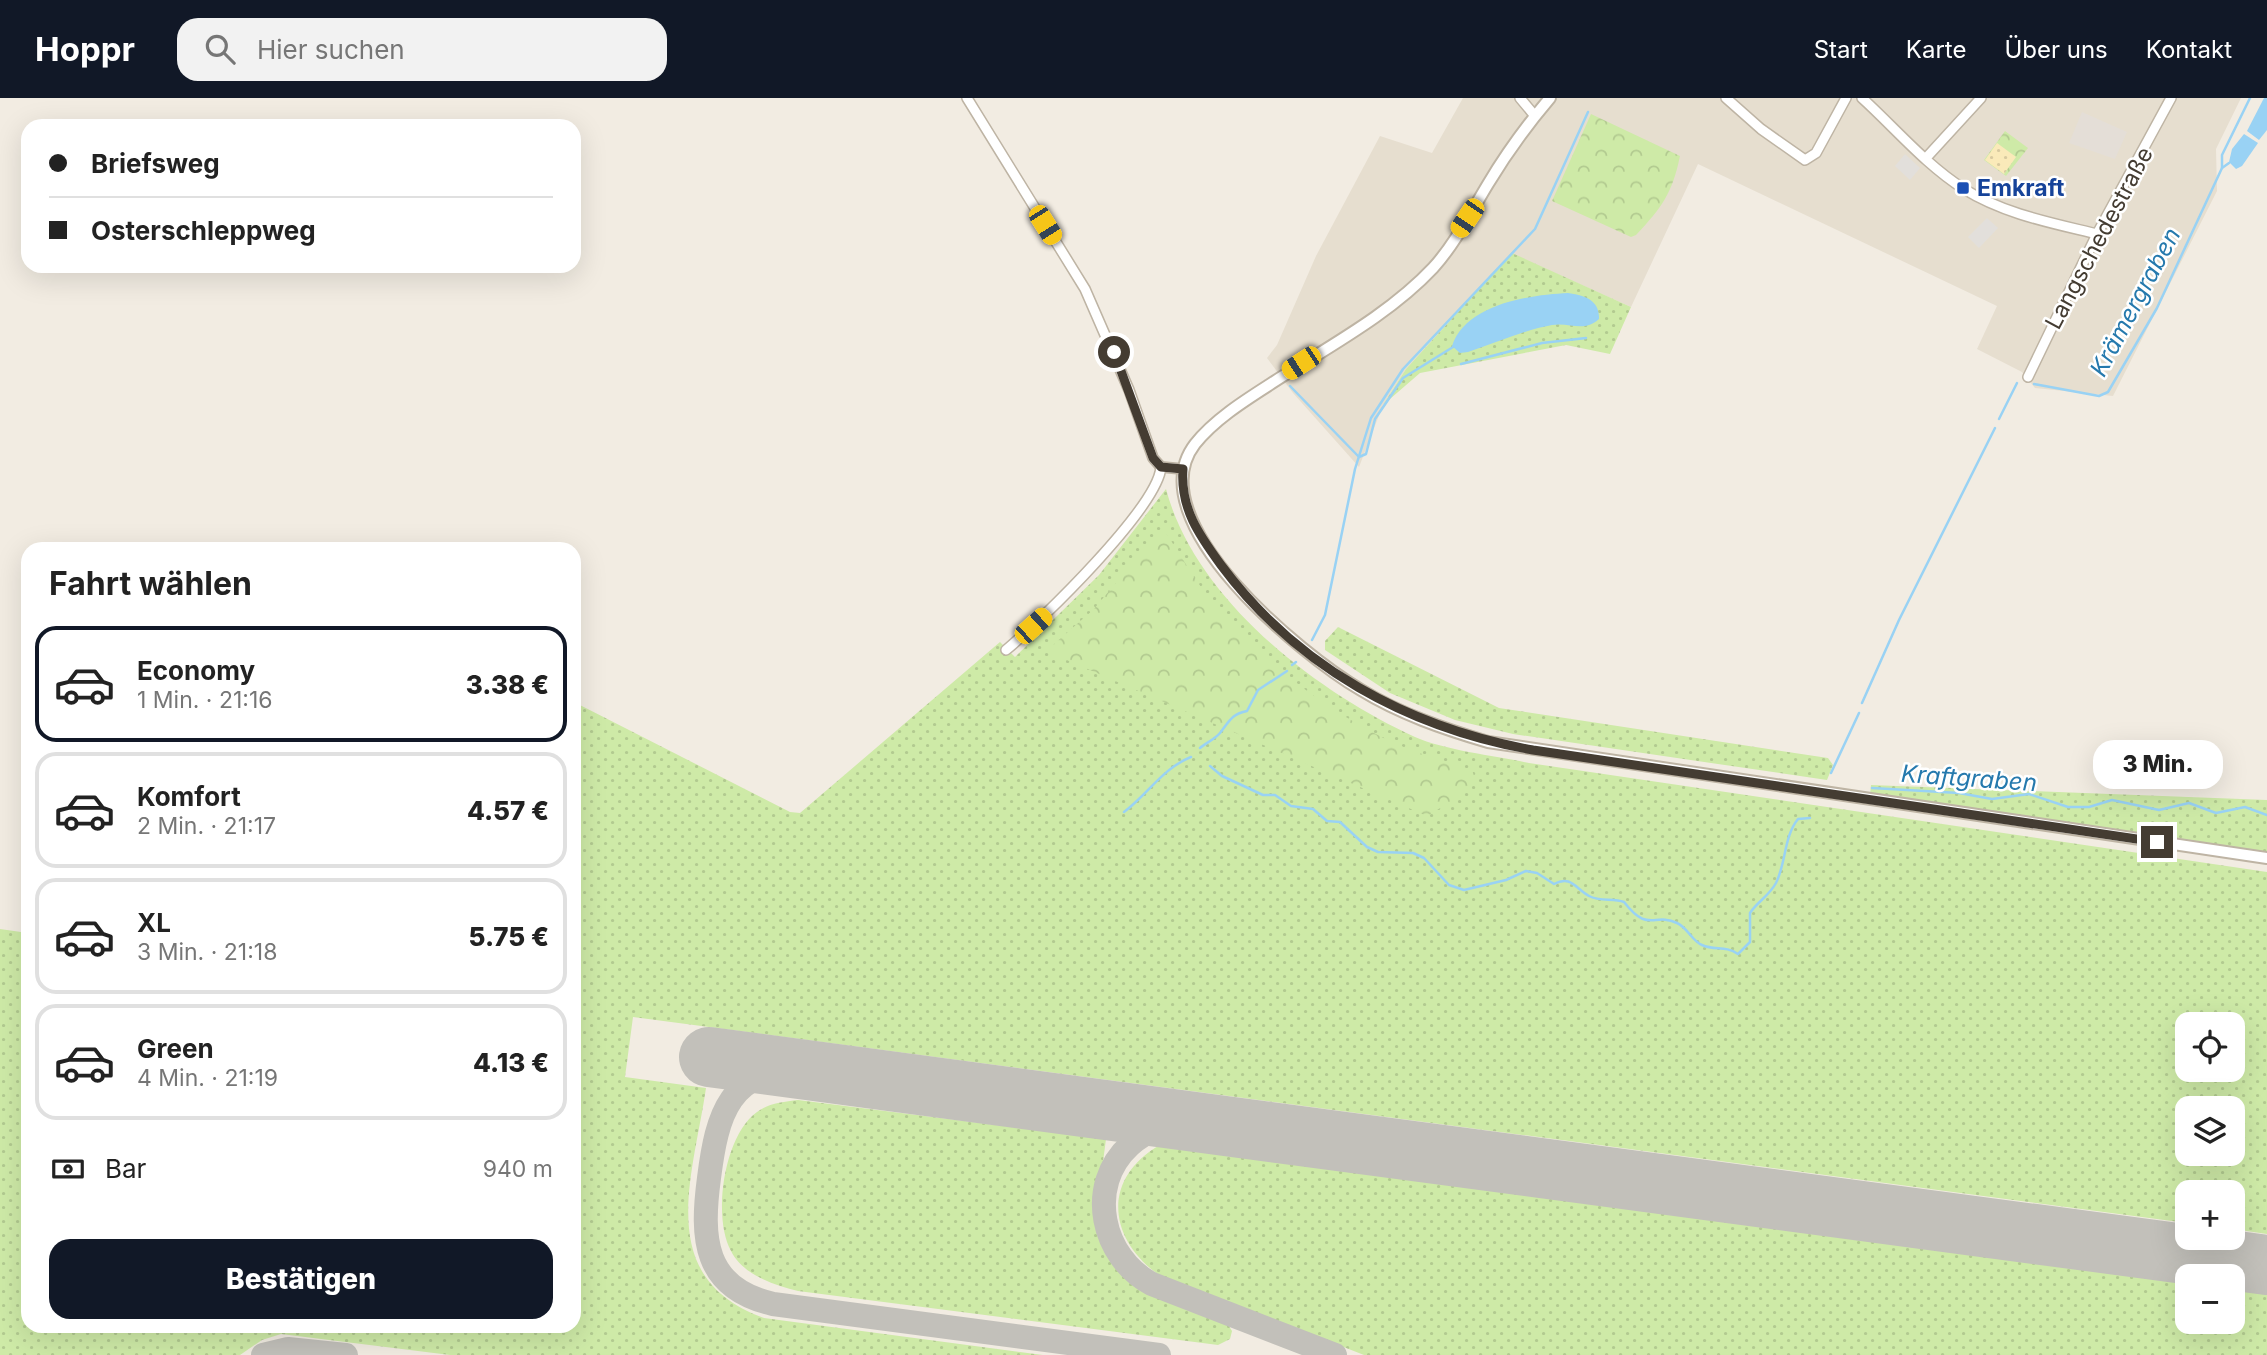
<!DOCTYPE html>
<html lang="de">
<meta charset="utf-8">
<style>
body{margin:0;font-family:Inter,sans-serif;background:#f2f2f2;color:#222;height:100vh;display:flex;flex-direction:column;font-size:26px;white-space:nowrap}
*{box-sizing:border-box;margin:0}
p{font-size:23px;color:#767676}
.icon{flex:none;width:38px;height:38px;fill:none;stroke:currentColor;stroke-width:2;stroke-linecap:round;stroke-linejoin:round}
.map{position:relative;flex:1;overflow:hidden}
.panel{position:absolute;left:21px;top:444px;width:560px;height:791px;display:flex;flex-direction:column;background:#fff;border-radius:21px;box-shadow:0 7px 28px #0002}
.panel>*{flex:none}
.banner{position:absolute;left:21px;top:21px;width:560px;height:154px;border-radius:21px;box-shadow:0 7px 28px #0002;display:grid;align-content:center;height:154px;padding:0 28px;background:#fff}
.controls{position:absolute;left:2175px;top:914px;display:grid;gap:14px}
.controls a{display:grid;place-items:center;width:70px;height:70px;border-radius:14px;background:#fff;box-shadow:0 7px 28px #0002;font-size:35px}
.end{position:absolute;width:32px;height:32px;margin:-16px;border:9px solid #443c32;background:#fff;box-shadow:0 0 0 4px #fff}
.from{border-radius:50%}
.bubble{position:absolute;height:49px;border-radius:21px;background:#fff;box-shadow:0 7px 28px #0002;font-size:23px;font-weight:800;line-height:49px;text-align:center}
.car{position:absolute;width:21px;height:42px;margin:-21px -10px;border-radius:9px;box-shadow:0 0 5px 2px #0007;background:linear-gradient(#f5c518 24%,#345 0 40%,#f5c518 0 76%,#345 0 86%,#f5c518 0)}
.banner b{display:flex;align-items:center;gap:24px;height:66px;font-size:26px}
.banner b+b{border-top:2px solid #e0e0e0}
.banner i{width:18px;height:18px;background:#222}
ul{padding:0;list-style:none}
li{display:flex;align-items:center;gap:21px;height:116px;margin:0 14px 10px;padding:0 14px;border:4px solid #e0e0e0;border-radius:21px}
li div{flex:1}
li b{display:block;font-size:26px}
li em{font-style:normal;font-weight:800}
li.selected{border-color:#111827}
li>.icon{width:63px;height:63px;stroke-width:1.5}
h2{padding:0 28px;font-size:32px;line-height:84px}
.pay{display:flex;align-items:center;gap:18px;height:77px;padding:0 28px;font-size:26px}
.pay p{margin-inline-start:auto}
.action{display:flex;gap:14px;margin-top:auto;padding:14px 28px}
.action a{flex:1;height:80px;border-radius:21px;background:#111827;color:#fff;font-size:28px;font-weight:800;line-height:80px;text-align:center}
header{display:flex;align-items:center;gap:42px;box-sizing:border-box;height:98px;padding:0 35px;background:#111827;color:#fff}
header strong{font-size:33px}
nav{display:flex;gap:38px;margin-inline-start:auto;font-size:24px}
.search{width:490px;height:63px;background:#f2f2f2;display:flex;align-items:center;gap:18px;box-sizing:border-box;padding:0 24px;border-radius:21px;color:#767676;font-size:26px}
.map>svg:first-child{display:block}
.residential{fill:#e6decf}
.industrial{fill:#e4ded7}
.grass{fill:url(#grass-dots);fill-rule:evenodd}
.forest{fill:url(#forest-crowns)}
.sand{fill:url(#sand-dots)}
.parking{fill:#e2dfdb}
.water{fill:#99d2f4}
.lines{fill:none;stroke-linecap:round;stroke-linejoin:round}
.stream{stroke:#99d2f4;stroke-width:2.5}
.taxiway{stroke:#c2c0ba;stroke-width:24}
.runway{stroke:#c2c0ba;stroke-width:60}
.minor-casing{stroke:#beb4a4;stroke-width:12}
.tertiary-casing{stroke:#beb4a4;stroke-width:14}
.minor{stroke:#fff;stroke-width:9}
.tertiary{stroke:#fff;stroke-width:10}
.route{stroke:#443c32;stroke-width:9}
.transit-dot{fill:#1a4fb4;stroke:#fff;stroke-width:2.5}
.labels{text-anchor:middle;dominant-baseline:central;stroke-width:5;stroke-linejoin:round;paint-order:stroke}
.transit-label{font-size:23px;font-weight:bold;fill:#164399;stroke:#fff;text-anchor:start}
.street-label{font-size:23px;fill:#443c32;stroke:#fff}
.water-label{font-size:24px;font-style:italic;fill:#2579ad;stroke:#fff}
</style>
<header>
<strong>Hoppr</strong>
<div class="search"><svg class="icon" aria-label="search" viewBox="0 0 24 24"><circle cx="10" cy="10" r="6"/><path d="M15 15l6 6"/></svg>Hier suchen</div>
<nav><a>Start</a><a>Karte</a><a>Über uns</a><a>Kontakt</a></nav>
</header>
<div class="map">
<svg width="2267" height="1257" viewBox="0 0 2267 1257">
<defs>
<pattern id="grass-dots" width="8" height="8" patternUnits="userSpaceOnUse" patternTransform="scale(1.75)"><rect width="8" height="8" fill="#ceeaa7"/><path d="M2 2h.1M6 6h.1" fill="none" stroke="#b2ca90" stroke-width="1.8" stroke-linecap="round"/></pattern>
<pattern id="forest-crowns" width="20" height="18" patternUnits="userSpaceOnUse" patternTransform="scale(1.75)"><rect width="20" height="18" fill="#ceeaa7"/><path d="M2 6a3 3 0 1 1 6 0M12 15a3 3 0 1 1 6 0" fill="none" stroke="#b2ca90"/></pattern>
<pattern id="sand-dots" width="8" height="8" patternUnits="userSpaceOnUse" patternTransform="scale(1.75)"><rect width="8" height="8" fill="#faeab9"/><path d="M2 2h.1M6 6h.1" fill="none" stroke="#d8caa0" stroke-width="1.8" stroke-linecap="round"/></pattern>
</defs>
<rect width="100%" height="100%" fill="#f2ece2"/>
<path class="residential" d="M1463,0h778l-25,51 1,42 -104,205 -78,-8 -13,-16 -45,-23 20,-43 -299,-142 -67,143 -119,-53 -106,115 -23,36 -24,62 -66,-74 -26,-35 10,-13 39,-89 64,-120 52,17z"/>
<path class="industrial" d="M2082,14l45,20 -12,27 -46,-16z"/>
<g class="grass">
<path d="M1512,155l119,54 -21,47 -44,-9 -146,28 -37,32 23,-36z"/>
<path d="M1166,391c29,110 150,203 249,248 29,13 81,19 114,26l738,109v362l-34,-5v-37h-45l-1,31 -1554,-206 -8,60 81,11c-13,90 -53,190 58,230l279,37h-593l-169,-21 -19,6 -22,15h-240v-426l28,4v393h546v-624l216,110 10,1 200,-171 15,15 84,-82zM2188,926h45v45h-45zM2188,1010h45v45h-45z"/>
<path d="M1338,529l161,81 329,50 5,7 -6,15 -314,-46 -58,-14 -65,-27 -65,-43v-9z"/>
<path d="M1871,687l396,15v53l-397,-58z"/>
<path d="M798,1002l308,39c-7,56 -21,120 41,150 26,12 55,20 80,34l5,8 -2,8 -12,6 -420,-54c-24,-6 -55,-16 -67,-40 -19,-34 -7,-116 26,-139 12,-9 26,-10 41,-12z"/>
<path d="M1160,1047l1027,138 1,38h45v-32l34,4v62h-903l-205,-80c-52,-37 -57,-97 1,-130z"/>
</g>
<g class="forest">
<path d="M1591,16l89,42c-8,38 -18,51 -44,79l-5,2 -79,-36z"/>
<path d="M2005,33l23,17 -22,28 -22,-16z"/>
<path d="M1158,435h8c12,18 23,37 35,54 42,58 108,111 171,145 31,17 67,28 100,38l3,9 -15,17 -33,20 -381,-165 47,-41z"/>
</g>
<path class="sand" d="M1997,45l19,14 -12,17 -19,-14z"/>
<g class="parking">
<path d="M1905,56l15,14 -10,12 -15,-14z"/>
<path d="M1987,120l11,10 -19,20 -11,-11z"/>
</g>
<g class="water">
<path d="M2264,0h3v32l-8,10 -12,-9z"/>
<path d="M2244,36l14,9 -16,23 -6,3 -7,-7 3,-13z"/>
<path d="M1568,195c16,2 32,7 31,26 -15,14 -29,3 -47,6 -28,5 -57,18 -84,27l-8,1 -8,-7c14,-42 77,-51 116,-53z"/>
</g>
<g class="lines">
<g class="stream">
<path d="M2222,70v-13l28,-57"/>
<path d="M1461,266l81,-21 44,-5"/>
<path d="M2034,286l65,12 9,-4 49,-84 65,-140 7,-5"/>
<path d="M1290,288l69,71 7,-3 9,-35 28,-41 50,-31"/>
<path d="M1999,321l18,-36"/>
<path d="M1312,542l13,-25 30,-146 16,-51 32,-49 132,-140 53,-117"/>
<path d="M1292,567l4,-3"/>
<path d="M1862,605l37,-83 96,-192"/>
<path d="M1200,650c6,-5 15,-9 20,-15 9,-11 11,-19 27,-22l11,-21 29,-19"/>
<path d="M1210,668l12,10 41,19h12l16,11 22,3 14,12 13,1 27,25 11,5 35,1 11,5 25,27 15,5 42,-10 20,-9 11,2 17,11c17,-9 21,4 35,12 11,6 24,2 35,6 25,32 29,10 53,21 11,5 15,18 25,22 13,6 23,0 36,9l12,-12v-29c7,-11 19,-17 26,-30 10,-20 8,-47 22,-64l12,-1"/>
<path d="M1831,675l28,-60"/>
<path d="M1872,690l87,5 33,6 37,-5 39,13h21l23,-7 47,10 30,-7 27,10 29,-6 22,8"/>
<path d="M1124,714c23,-17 39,-44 67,-55"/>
</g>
<g class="taxiway">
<path d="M806,972c-77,-3 -89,45 -97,108 -8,60 -6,110 64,126l386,51"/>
<path d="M1190,1023c-23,4 -42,8 -60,24 -45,41 -28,113 22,139l183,71"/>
<path d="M263,1257l25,-6 58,6"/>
</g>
<path class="runway" d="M709,959l1558,208"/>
<defs>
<g id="minor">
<path d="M967,0l118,191 44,101 24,68 8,9 22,2"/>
<path d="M1520,0l15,18"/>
<path d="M1726,0l35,31 44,31 11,-7 30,-55"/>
<path d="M1862,0c33,30 64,67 102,91 40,25 88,34 133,45"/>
<path d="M1926,60l55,-60"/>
<path d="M2028,279l69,-143 74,-136"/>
<path d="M1006,552c35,-29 152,-143 155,-183"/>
</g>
<path id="tertiary" d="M1550,0c-23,27 -44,56 -62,86 -17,28 -33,60 -55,84 -45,48 -109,81 -164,117 -25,16 -55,35 -74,59 -59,77 108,212 166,246 39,24 83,39 127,52l779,116"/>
</defs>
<use href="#minor" class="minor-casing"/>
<use href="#tertiary" class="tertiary-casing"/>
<use href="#minor" class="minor"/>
<use href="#tertiary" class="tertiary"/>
</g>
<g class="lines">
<path class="route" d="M1114,254l39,106 8,9 22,2c-3,39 16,66 38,96 76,102 187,163 312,185l624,92"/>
</g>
<rect class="transit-dot" x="1956" y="83" width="14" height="14" rx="3.5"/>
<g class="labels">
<g class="transit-label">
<text x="1977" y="90">Emkraft</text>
</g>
<g class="street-label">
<text transform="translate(2099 140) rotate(-62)">Langschedestraße</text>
</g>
<g class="water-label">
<text transform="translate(2135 204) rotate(-62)">Krämergraben</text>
<text transform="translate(1969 680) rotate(4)">Kraftgraben</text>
</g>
</g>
</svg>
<div class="controls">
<a><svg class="icon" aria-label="locate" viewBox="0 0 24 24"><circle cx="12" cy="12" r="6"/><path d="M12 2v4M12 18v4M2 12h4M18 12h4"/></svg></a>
<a><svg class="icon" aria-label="layers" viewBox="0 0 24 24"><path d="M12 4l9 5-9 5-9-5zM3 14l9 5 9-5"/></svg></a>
<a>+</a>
<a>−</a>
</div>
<i class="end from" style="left:1114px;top:254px"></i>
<i class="end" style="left:2157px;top:744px"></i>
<div class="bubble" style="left:2093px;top:642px;width:130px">3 Min.</div>
<i class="car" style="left:1467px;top:120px;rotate:214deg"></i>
<i class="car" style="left:1045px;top:127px;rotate:148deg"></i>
<i class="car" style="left:1301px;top:265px;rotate:237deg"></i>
<i class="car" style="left:1033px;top:528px;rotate:48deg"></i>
<div class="banner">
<b><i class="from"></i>Briefsweg</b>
<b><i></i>Osterschleppweg</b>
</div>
<section class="panel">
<h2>Fahrt wählen</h2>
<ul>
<li class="selected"><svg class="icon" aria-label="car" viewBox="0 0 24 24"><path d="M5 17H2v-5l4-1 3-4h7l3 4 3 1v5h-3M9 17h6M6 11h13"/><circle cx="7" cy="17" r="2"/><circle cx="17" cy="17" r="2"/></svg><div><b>Economy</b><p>1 Min. · 21:16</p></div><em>3.38 €</em></li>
<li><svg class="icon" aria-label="car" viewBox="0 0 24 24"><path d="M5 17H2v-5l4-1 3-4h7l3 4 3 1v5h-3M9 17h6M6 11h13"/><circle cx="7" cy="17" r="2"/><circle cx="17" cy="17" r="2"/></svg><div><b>Komfort</b><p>2 Min. · 21:17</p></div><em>4.57 €</em></li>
<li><svg class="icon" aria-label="car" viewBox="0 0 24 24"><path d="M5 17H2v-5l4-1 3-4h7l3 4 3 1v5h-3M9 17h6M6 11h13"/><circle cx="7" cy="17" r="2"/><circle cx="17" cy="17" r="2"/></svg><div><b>XL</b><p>3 Min. · 21:18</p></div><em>5.75 €</em></li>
<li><svg class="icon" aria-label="car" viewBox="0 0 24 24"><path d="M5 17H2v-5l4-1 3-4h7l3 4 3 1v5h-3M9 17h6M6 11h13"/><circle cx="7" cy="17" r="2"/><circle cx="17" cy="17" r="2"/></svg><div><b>Green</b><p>4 Min. · 21:19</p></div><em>4.13 €</em></li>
</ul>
<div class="pay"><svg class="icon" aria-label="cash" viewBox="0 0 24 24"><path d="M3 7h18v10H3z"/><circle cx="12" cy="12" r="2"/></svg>Bar<p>940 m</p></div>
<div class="action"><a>Bestätigen</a></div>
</section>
</div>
